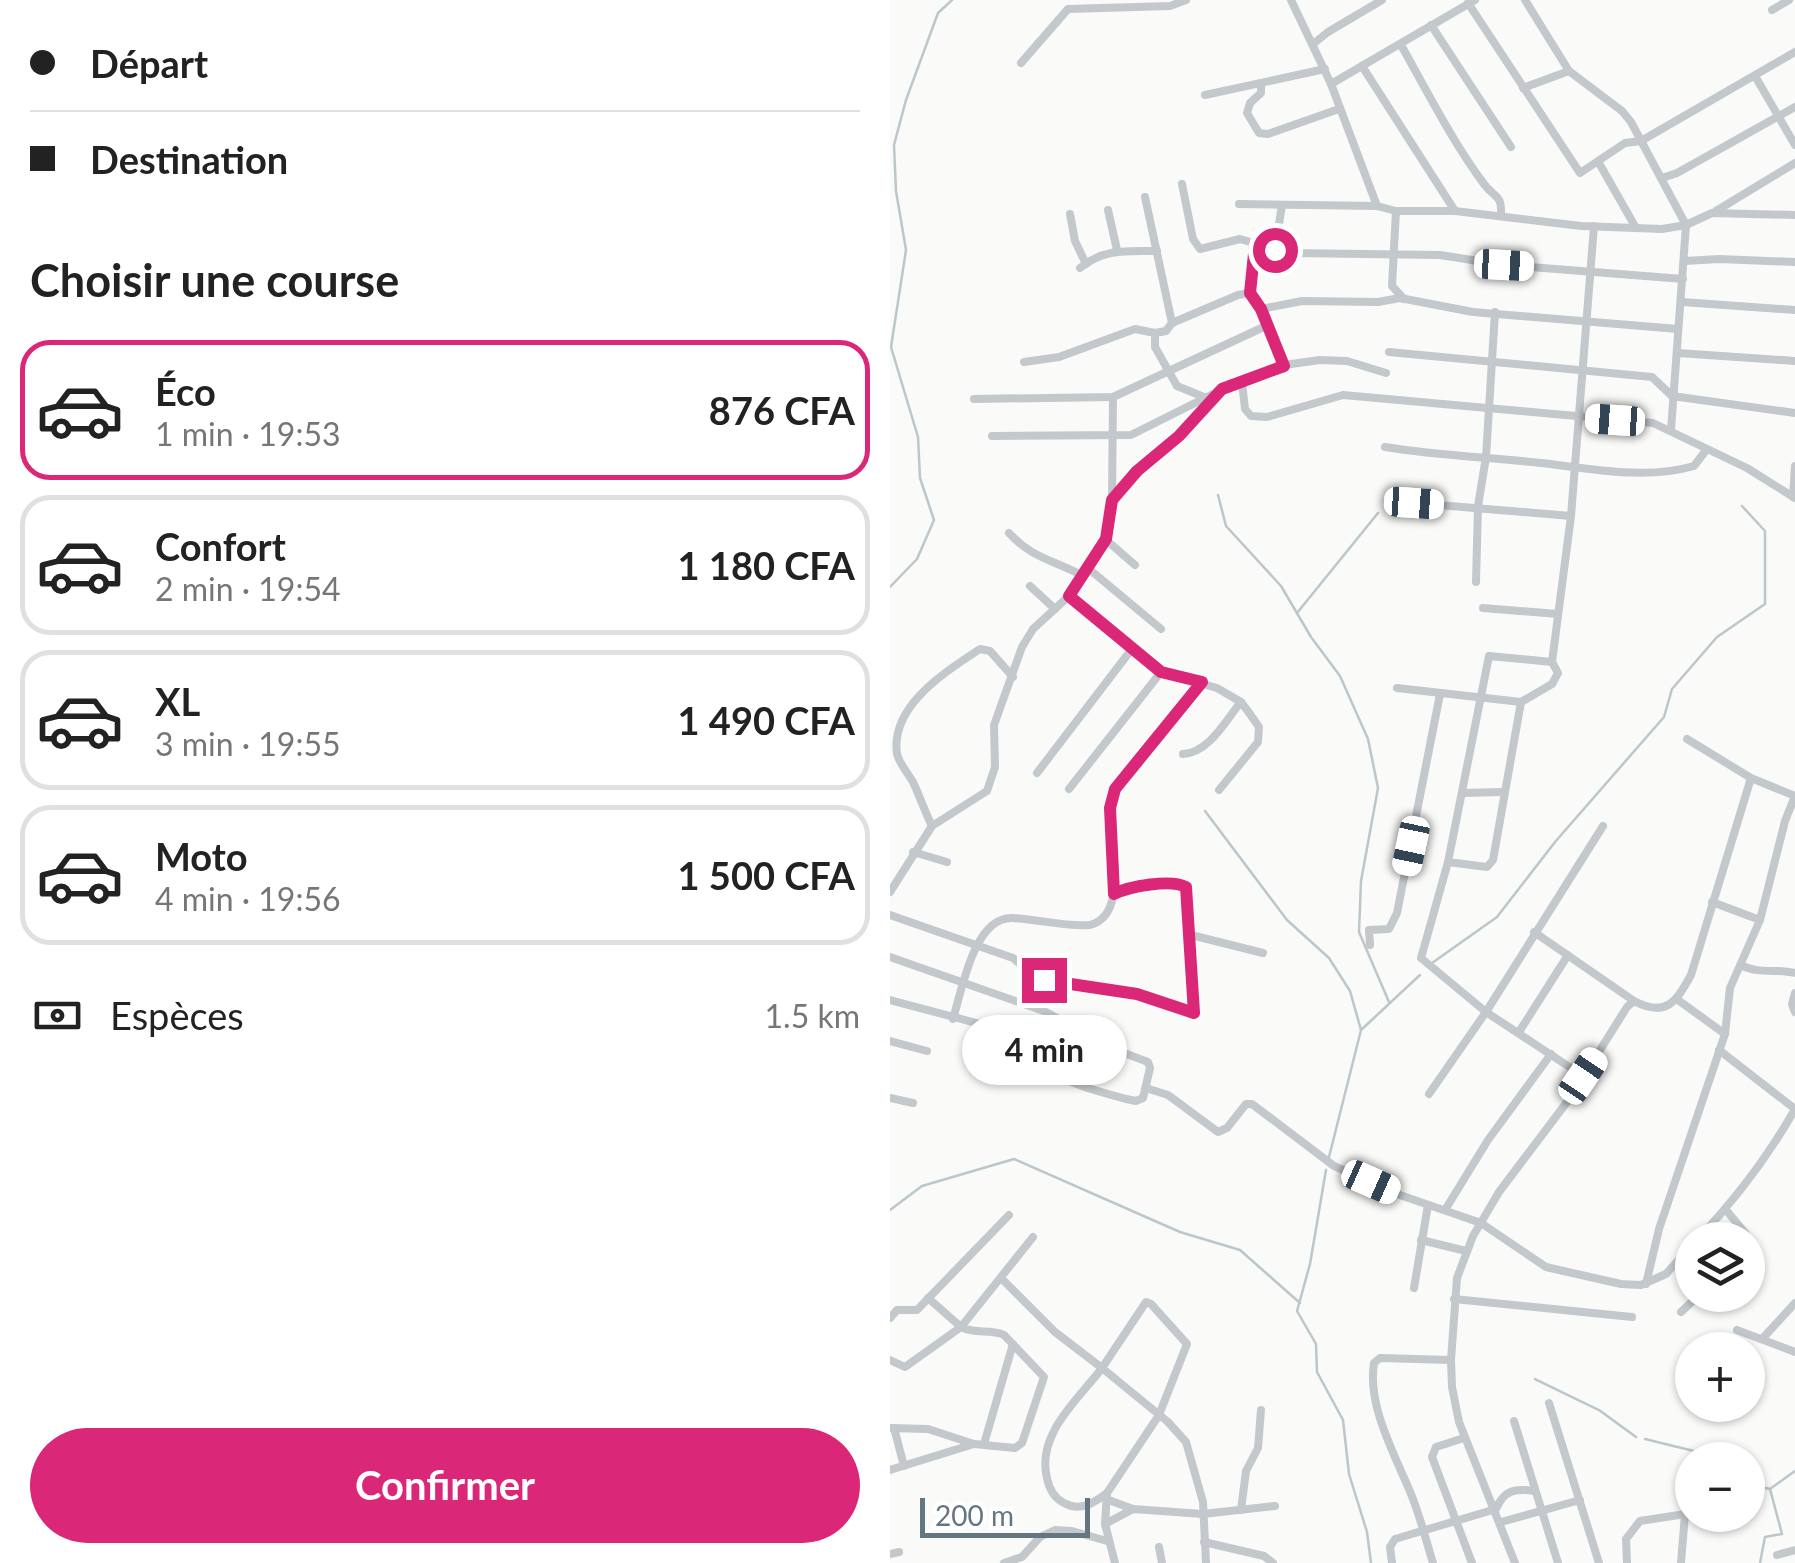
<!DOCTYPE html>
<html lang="fr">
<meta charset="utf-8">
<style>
body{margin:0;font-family:Lato,sans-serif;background:#f6f6f6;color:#222;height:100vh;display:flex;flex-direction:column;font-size:38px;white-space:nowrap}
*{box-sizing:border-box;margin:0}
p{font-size:32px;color:#767676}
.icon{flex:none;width:55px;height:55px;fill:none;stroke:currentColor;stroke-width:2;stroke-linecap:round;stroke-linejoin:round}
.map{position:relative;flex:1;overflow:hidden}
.side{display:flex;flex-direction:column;background:#fff;width:890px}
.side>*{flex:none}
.top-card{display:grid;align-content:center;height:220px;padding:0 30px;background:#fff}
.controls{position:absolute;left:785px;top:1222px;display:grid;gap:20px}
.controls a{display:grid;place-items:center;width:90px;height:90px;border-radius:50%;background:#fff;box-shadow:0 2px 8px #0004;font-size:50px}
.scale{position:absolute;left:30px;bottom:25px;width:170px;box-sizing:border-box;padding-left:10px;border:5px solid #657683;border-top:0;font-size:28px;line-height:35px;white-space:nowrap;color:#657683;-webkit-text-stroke:8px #fff;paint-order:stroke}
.end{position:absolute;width:45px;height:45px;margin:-22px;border:12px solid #db2777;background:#fff;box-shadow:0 0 0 5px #fff}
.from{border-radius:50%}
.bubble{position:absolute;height:70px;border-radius:35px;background:#fff;box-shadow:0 2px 8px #0004;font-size:32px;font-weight:700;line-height:70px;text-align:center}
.car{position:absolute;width:30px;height:60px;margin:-30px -15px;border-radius:12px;box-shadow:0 0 8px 2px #0007;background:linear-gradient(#fff 24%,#345 0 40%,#fff 0 76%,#345 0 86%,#fff 0)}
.top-card b{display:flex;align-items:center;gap:35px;height:95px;font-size:38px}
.top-card b+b{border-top:2px solid #e0e0e0}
.top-card i{width:25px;height:25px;background:#222}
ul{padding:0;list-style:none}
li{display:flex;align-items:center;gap:30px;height:140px;margin:0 20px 15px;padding:0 10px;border:5px solid #e0e0e0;border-radius:30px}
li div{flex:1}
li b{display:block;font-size:38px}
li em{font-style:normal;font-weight:700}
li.current{border-color:#db2777}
li>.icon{width:90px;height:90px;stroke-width:1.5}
h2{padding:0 30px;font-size:45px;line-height:120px}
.pay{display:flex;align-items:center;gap:25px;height:110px;padding:0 30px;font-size:38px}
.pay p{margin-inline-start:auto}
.cta{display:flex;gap:20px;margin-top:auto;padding:20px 30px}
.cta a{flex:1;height:115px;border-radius:60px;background:#db2777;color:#fff;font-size:40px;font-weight:700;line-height:115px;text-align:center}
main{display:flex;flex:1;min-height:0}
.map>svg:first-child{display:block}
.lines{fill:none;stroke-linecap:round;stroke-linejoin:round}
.stream{stroke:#bbc7cb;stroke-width:2.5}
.minor{stroke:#c3c8cc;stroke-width:8}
.route{stroke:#db2777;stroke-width:12}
</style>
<main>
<section class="side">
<div class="top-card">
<b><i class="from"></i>Départ</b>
<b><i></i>Destination</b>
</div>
<h2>Choisir une course</h2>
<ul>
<li class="current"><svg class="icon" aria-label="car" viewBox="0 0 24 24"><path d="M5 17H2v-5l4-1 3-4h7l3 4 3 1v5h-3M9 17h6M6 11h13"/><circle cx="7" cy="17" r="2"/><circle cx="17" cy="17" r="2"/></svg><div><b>Éco</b><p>1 min · 19:53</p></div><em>876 CFA</em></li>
<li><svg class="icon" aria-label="car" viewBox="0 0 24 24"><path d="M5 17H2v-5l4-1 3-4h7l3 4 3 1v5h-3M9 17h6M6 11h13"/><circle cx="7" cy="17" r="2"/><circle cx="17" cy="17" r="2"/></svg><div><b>Confort</b><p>2 min · 19:54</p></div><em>1 180 CFA</em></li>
<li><svg class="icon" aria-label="car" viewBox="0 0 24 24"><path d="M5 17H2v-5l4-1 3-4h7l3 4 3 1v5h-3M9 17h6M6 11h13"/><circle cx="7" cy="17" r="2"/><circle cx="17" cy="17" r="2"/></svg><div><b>XL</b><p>3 min · 19:55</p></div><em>1 490 CFA</em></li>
<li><svg class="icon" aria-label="car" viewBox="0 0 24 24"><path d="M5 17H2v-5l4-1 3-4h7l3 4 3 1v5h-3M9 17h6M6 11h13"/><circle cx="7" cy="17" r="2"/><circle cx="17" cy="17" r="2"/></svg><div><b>Moto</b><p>4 min · 19:56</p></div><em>1 500 CFA</em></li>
</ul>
<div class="pay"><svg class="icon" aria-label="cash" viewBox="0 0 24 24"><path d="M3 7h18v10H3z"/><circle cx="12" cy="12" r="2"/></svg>Espèces<p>1.5 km</p></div>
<div class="cta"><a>Confirmer</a></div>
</section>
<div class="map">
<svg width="905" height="1563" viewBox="0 0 905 1563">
<rect width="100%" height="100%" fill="#fafaf8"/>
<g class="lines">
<g class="stream">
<path d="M328,495l8,31 55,60 30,51 29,39 28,63 10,49 -17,93 -2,51 30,70"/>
<path d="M0,587l27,-28 17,-39 -14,-42 -2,-41 -27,-90 15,-97 -10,-59 -2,-46 12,-45 32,-87 14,-13"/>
<path d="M407,613l81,-100"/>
<path d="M315,811l82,109 42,38 21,33 11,39"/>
<path d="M542,963l65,-46 58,-75 109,-125 8,-28 45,-52 48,-33v-73l-23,-25"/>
<path d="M439,1157l32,-127 59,-55"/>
<path d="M436,1170l-16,94 -13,47 19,33 1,28 26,48 6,54 18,58 4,31"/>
<path d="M0,1210l32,-24 92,-27 166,73 60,18 60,53"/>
<path d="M645,1379l64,31 37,27"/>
<path d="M755,1439l53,13 11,8"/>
<path d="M858,1484l22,5"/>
<path d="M870,1563l5,-26 17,-3 -12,-45 25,-18"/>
</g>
<g class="minor">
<path d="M401,0l40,84 144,-84"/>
<path d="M635,0l44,71 53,40 9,11 55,103 -15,205"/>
<path d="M578,3l112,170 45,-30 16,-2 154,-89"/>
<path d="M882,10l17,-10"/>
<path d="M541,25l80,122"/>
<path d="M423,44l15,-12 54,-32"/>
<path d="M511,45c26,46 51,96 83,139 11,15 18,9 17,32"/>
<path d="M131,63l47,-54 102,-3 16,-6"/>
<path d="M472,66l93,145"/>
<path d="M865,76l40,69"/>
<path d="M371,83v10l-11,10 -3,10 12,20 9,1 71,-25"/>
<path d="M441,84l46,122"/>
<path d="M633,88l46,-17"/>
<path d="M315,95l120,-26"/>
<path d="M709,163l37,65"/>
<path d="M772,178l15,-5 118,-66"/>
<path d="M292,184l11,55 7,10 40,-10 49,14 151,2 64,10 179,14"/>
<path d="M255,197l27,126"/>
<path d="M349,204l138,2 19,5h59l126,15 81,3 24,-4 26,-12 83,2"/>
<path d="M218,210l9,40"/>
<path d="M506,211l-4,75 12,13"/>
<path d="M826,211l79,-48"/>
<path d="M180,214l5,27 11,23"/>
<path d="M385,249l7,-44"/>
<path d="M795,261l34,-2 76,3"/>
<path d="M190,268c24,-20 48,-17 77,-17"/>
<path d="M359,293l6,-49"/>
<path d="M792,302l113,8"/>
<path d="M265,333v14l22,39 27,11"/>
<path d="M499,352l263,25 20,19 123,17"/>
<path d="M788,353l117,8"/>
<path d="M134,362l35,-5 76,-28 20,4 11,-2 6,-8 66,-28 11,-2 12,16"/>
<path d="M394,365l-23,-56 41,-8 76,1 22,-4 73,14 205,17"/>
<path d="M352,382l3,27 6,7 16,1 76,-22 310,28 94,45 48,30"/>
<path d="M84,399l139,-2 155,-72"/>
<path d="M102,436l139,-1 88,-44"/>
<path d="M495,447c49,8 97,10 147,15 51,5 111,19 162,4l13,-17"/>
<path d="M903,497l2,-31"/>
<path d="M222,500l1,-103"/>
<path d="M524,503l157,13"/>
<path d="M119,533c25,27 44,26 74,43"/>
<path d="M215,539l30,26"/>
<path d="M199,569l72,60"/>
<path d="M586,582l2,-76 8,-49 9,-145"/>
<path d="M140,586l25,23"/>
<path d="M179,596l92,76 56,16 24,14 9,12 9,13 -1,15 -39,48"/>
<path d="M593,608l75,6"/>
<path d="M662,662l-63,-6 -41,206 -27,96 65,54 97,64"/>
<path d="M507,688l124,14 31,-18 6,-11 -6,-11 19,-146 23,-290"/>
<path d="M797,739l64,39 44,18"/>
<path d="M293,754c26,-1 42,-33 58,-52"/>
<path d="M147,773l94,-123"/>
<path d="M179,789l92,-117"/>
<path d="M572,793l42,-1"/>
<path d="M42,826c-7,-14 -12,-29 -19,-44 -5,-9 -13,-17 -16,-28 -7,-49 50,-83 83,-105l10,2 23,26"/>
<path d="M23,852l34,10"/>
<path d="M558,862l39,5 6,-7 28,-158"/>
<path d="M0,892l42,-66 55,-35 8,-24 -1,-42 28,-78 11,-18 36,-33 20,-27 16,-30 7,-39 25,-29 42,-36 44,-46 61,-24 36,-5 27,1 39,12"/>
<path d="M822,902l48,18"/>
<path d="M0,915l123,43 19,16 12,5 93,15 57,19 -8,-126c-15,-8 -56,-1 -72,7"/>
<path d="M644,932l100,69"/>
<path d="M297,934l76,19"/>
<path d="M480,945l-1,-15 20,-1 8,-16 43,-219"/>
<path d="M0,957l154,54 13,7 19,17 72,27 2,6 -7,30 -7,3 -10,-2c-26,-7 -61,-16 -83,-32 -13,-10 -17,-27 -33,-35l-120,-32"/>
<path d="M851,965c18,10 35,3 54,8"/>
<path d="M905,993l-3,11 3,8"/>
<path d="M788,1000l47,34"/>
<path d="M63,1019c9,-29 21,-102 59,-101 26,1 52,9 78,7 46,-12 11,-103 25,-136l88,-107"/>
<path d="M629,1032l49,-77"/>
<path d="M0,1041l37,10"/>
<path d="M256,1088l22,7 50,37 9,-4 19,-24h6l82,62 63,28 84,29 65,44 75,17 20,1 25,-11 26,-29"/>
<path d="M539,1094l57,-82 117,-186"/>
<path d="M0,1098l23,5"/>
<path d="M555,1210l43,-70 63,-86"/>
<path d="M836,1210l20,24 -1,6"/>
<path d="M531,1240l45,11"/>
<path d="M807,1240c38,-40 71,-83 98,-131l-76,-59"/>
<path d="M112,1279l53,53 47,36 44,-66 5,2 36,40 -28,71 -52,78 -2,31 10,39"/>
<path d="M756,1284l13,-55 66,-195 5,-46 30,-68 25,-99 10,-25"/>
<path d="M524,1288l14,-83"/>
<path d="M38,1298l33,29 72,-90"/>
<path d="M564,1299l178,18"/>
<path d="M791,1312l18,-17"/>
<path d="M0,1318l7,-8h20l92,-95"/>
<path d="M847,1330l58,22"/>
<path d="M873,1338l32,-35"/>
<path d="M0,1360l15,7 56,-40c15,8 29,1 43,8l40,42 -22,66 -7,5 -41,-4 -46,-15 -38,-1"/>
<path d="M659,1403l50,160"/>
<path d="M624,1421l44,142"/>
<path d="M4,1428l10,38"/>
<path d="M574,1438l-28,9 -4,10 40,106"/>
<path d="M94,1444l29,-100"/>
<path d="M0,1470l84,-26"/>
<path d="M217,1493c-13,10 -27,19 -43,10 -10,-5 -15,-15 -17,-25 -11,-44 31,-78 55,-110l66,54 18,20 17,60 3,61"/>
<path d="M216,1499l27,10"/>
<path d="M351,1510l5,-39 12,-23 3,-38"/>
<path d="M611,1522l79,-22"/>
<path d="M215,1524l28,-15 70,5 72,-8"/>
<path d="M314,1542l60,14 9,7"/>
<path d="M269,1547l3,16"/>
<path d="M0,1554l9,-2"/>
<path d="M887,1555l18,-5"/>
<path d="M114,1563l18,-6 18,-20 15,-7 17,1 35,10"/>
<path d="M502,1563l-2,-16 5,-8 101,-30c8,-19 19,-21 38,-18"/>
<path d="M543,1563c-7,-23 -13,-47 -22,-69 -16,-39 -44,-88 -37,-131l6,-5 71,2"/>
<path d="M625,1563l-56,-141 -7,-35 -1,-27 6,-82 16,-42 26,-44 71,-94 57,-91 7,-6c32,17 42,1 57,-26l60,-197"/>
<path d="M737,1563l-1,-24 14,-18 52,-8"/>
<path d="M791,1563l4,-49"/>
</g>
</g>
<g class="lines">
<path class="route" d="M154,980l93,14 57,19 -8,-126c-15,-8 -56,-1 -72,7l-4,-86 5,-19 87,-107 -41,-10 -92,-76 37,-57 6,-39 25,-29 42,-35 43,-47 62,-23 -23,-57 -11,-16 5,-49 20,6"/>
</g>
</svg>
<div class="controls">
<a><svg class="icon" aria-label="layers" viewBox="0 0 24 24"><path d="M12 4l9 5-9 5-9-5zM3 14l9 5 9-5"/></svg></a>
<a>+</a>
<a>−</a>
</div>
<div class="scale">200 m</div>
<i class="end from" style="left:385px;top:250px"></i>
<i class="end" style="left:154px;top:980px"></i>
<div class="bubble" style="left:72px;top:1015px;width:165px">4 min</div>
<i class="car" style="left:614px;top:265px;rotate:93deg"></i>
<i class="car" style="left:725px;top:420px;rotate:274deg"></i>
<i class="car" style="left:524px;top:503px;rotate:94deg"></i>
<i class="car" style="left:521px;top:846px;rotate:192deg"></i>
<i class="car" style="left:693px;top:1076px;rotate:34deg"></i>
<i class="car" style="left:481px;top:1182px;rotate:114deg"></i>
</div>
</main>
